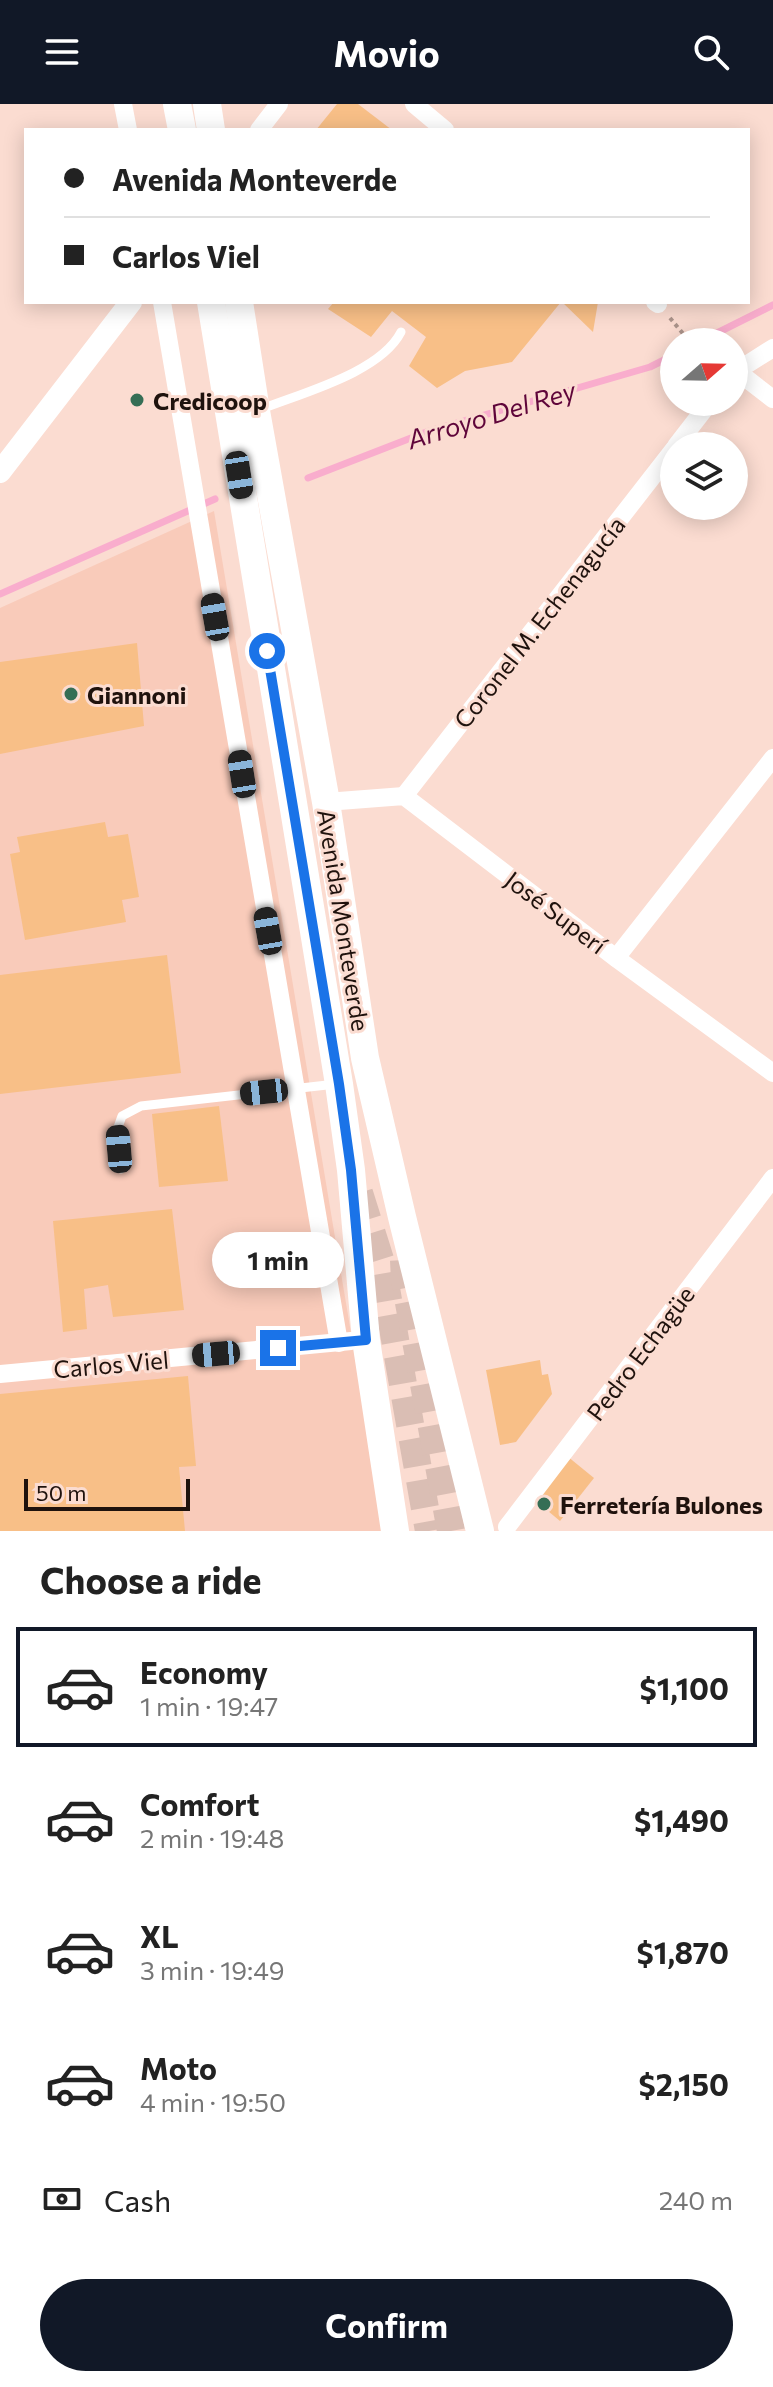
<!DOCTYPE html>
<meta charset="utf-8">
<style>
body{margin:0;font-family:Commissioner,sans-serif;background:#f6f6f6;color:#222;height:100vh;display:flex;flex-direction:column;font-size:30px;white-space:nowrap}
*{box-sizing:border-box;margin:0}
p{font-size:26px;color:#767676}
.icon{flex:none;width:44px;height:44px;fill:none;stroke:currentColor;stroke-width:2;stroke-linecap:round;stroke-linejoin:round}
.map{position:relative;height:1427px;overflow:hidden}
.sheet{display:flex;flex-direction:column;background:#fff;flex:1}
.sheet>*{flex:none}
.guide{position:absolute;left:24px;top:24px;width:726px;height:176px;border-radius:0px;box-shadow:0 4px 20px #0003;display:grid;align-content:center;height:176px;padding:0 40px;background:#fff}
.needle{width:52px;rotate:70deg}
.controls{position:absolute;left:660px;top:224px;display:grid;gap:16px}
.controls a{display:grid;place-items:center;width:88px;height:88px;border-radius:50%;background:#fff;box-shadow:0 4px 20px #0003;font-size:40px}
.scale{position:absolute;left:24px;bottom:20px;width:166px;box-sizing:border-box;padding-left:8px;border:4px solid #1f120d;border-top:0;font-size:22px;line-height:28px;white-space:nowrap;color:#1f120d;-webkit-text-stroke:6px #fbdcd1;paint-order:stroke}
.end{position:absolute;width:36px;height:36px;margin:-18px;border:10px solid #1a73e8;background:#fff;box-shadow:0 0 0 4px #fff}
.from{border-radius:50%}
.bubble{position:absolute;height:56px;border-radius:28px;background:#fff;box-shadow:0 4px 20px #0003;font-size:26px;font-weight:700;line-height:56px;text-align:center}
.car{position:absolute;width:24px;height:48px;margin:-24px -12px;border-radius:10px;box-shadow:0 0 6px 2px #0007;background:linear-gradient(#222 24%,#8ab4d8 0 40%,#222 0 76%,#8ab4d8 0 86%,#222 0)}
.guide b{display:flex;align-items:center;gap:28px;height:76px;font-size:30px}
.guide b+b{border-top:2px solid #e0e0e0}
.guide i{width:20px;height:20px;background:#222}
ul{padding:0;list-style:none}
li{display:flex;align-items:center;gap:24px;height:120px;margin:0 16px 12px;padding:0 24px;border:4px solid transparent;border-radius:0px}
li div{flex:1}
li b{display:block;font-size:30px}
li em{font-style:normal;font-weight:700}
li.current{border-color:#111827}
li>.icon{width:72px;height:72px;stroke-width:1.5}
h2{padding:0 40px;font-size:36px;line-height:96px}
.pay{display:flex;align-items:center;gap:20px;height:88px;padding:0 40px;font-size:30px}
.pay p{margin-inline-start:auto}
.action{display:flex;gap:16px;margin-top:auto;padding:16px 40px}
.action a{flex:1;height:92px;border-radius:48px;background:#111827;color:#fff;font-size:32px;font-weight:700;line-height:92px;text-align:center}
header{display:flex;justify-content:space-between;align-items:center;height:104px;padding:0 40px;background:#111827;color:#fff;font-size:36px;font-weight:700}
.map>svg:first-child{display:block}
.built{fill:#f9cbba}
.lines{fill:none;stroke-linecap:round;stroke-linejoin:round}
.stream{stroke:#f9adcd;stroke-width:7}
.building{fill:#f8bf87}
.primary-tunnel{stroke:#dabeb4;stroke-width:28;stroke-dasharray:28 14;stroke-linecap:butt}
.path{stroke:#ac948b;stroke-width:4;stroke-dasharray:4 4;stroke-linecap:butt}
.service{stroke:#fff;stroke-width:9}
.minor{stroke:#fff;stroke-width:18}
.tertiary{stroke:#fff;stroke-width:22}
.primary{stroke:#fff;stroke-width:28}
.route{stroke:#1a73e8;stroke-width:10}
.poi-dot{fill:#356e55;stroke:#fbdcd1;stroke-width:3}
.labels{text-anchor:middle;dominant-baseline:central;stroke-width:6;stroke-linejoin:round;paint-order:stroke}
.poi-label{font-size:24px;font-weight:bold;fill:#1f120d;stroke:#fbdcd1;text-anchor:start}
.street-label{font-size:24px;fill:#1f120d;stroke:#fbdcd1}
.water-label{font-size:26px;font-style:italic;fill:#5f053a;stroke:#fbdcd1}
</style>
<header><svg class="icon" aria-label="menu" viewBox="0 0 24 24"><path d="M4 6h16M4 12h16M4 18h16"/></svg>Movio<svg class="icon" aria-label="search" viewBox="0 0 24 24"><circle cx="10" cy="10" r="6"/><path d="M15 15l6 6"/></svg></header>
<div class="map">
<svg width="773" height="1427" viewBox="0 0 773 1427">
<rect width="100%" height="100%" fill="#fbdcd1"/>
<path class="built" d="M214,407l170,1020h-384v-923z"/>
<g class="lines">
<g class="stream">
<path d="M699,238l74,-37"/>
<path d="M308,374l121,-47 221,-64 24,-12"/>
<path d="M0,490l215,-95"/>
</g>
</g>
<g class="building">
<path d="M337,0h21l34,26h-76z"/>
<path d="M334,198h227l-49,60 -47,9 -28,17 -28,-22 17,-29 -34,-26 -21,26 -43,-28z"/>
<path d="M562,198h36l-5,30z"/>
<path d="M137,539l7,83 -144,28v-92z"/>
<path d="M105,718l3,15 20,-3 11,63 -17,3 4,22 -101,18 -15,-86 10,-2 -3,-15z"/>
<path d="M167,851l14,118 -181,21v-119z"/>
<path d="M219,1002l9,75 -69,6 -7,-73z"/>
<path d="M172,1105l12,101 -71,7 -5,-32 -24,4 3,40 -24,3 -10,-111z"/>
<path d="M540,1256l2,15 6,-1 4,20 -36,48 -16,3 -14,-75z"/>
<path d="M188,1272l8,90 -17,1 6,64h-185v-137z"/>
<path d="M567,1352l27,22 -34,43 -18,-15 -2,-16z"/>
</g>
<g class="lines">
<g class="primary-tunnel">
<path d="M359,1089l23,73 47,265"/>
<path d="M404,1156l1,21 46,250"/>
</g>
<path class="path" d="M670,214l20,24"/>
<g class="service">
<path d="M259,306c42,-17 121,-37 142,-78"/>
<path d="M121,1065l-4,-39 5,-14 19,-10 195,-22"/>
</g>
<g class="minor">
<path d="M123,0l5,26"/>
<path d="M414,0l31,26"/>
<path d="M259,26l20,-26"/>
<path d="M162,198l177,1041"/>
<path d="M655,198l3,2"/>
<path d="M738,268l35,27"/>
<path d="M734,272l9,-9 30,-19"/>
<path d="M676,342l34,-44"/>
<path d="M404,692l270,-347"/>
<path d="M326,698l78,-6 212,162 157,115"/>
<path d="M616,854l157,-200"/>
<path d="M0,1270l351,-33"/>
<path d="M507,1423l266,-349"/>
</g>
<path class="tertiary" d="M0,368l131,-170"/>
<g class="primary">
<path d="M177,0l5,26"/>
<path d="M207,0l4,26"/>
<path d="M211,198l128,782 12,86 15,170 29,191"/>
<path d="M239,198l17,109 70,391 39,256 37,159 78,314"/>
</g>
</g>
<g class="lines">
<path class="route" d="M267,547l72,433 12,86 15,170 -88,8"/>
</g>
<g class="poi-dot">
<circle cx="137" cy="296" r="8"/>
<circle cx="71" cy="590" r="8"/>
<circle cx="544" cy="1400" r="8"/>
</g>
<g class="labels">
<g class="poi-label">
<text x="153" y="296">Credicoop</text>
<text x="87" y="590">Giannoni</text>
<text x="560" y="1400">Ferretería Bulones</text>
</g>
<g class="street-label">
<text transform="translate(539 518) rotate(-52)">Coronel M. Echenagucía</text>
<text transform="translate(556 808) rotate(37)">José Superí</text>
<text transform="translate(344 816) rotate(81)">Avenida Monteverde</text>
<text transform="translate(640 1249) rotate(-53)">Pedro Echagüe</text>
<text transform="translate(111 1260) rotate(-5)">Carlos Viel</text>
</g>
<g class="water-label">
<text transform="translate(491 310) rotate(-17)">Arroyo Del Rey</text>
</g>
</g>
</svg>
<div class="controls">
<a><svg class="needle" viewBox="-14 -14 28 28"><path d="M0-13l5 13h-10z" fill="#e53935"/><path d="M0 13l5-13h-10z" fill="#767676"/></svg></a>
<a><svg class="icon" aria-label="layers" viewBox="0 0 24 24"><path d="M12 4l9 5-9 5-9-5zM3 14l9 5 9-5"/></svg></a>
</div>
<div class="scale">50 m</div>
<i class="end from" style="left:267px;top:547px"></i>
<i class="end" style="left:278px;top:1244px"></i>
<div class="bubble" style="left:212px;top:1128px;width:132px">1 min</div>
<i class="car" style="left:239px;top:371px;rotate:171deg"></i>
<i class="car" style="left:215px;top:513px;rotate:350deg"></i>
<i class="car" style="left:242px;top:670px;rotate:351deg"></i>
<i class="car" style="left:268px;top:827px;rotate:350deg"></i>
<i class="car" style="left:264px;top:988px;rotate:264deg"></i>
<i class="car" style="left:119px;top:1045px;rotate:355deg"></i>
<i class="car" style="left:216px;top:1250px;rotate:265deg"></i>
<div class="guide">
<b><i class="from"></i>Avenida Monteverde</b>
<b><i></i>Carlos Viel</b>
</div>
</div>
<section class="sheet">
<h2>Choose a ride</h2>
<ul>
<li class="current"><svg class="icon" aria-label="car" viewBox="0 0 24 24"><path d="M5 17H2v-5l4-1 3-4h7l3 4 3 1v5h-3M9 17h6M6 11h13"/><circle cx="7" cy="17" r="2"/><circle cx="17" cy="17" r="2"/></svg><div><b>Economy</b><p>1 min · 19:47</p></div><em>$1,100</em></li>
<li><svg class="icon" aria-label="car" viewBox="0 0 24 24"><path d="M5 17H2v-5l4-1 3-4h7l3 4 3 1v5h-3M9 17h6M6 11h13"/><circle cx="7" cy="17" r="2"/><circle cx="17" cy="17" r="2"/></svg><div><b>Comfort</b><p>2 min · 19:48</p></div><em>$1,490</em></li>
<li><svg class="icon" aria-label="car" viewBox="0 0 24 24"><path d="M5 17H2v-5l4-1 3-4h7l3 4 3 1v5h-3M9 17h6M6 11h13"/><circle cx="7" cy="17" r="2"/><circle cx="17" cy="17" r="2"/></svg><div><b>XL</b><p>3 min · 19:49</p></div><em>$1,870</em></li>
<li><svg class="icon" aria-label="car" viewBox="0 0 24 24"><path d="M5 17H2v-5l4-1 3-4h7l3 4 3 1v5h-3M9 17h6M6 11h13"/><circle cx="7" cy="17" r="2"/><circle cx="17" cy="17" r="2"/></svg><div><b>Moto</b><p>4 min · 19:50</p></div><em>$2,150</em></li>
</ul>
<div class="pay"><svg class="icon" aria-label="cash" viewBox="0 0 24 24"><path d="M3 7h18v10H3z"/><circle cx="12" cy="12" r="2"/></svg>Cash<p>240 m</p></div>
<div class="action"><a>Confirm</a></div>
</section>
